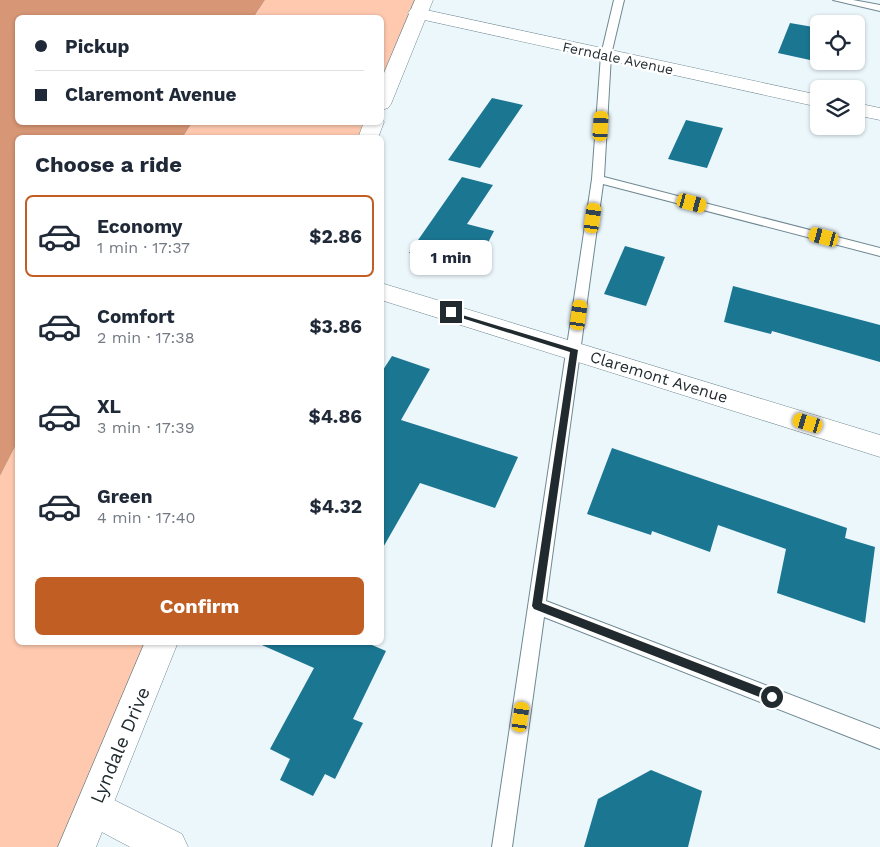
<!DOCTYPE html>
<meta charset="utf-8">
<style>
body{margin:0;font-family:"Work Sans",sans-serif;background:#f2f2f3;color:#1f2937;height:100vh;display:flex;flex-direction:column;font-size:19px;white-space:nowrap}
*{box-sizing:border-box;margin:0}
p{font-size:16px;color:#747a83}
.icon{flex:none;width:28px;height:28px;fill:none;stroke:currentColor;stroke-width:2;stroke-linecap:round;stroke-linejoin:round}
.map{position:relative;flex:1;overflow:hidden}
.side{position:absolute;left:15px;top:135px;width:369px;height:510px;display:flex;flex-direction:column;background:#fff;border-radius:8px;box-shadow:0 1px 4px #0004}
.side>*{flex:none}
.hud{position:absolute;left:15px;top:15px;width:369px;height:110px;border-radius:8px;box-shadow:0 1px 4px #0004;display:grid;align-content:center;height:110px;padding:0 20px;background:#fff}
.tools{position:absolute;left:810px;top:15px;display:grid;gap:10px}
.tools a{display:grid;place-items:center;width:55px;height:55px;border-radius:8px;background:#fff;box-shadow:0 1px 4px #0004;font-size:25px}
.end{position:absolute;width:22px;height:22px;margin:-11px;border:6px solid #212b2f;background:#fff;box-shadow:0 0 0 2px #fff}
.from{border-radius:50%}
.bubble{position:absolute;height:35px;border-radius:8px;background:#fff;box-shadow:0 1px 4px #0004;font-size:16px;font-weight:700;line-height:35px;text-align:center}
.car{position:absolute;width:15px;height:30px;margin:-15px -8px;border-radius:6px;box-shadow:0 0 4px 1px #0007;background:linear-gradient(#f5c518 24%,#345 0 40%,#f5c518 0 76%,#345 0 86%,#f5c518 0)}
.hud b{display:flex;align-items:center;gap:18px;height:48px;font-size:19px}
.hud b+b{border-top:1px solid #e0e1e3}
.hud i{width:12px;height:12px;background:#1f2937}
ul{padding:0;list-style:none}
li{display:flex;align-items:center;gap:15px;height:82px;margin:0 10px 8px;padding:0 10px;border:2px solid transparent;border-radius:8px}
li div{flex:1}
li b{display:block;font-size:19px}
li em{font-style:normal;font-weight:700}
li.selected{border-color:#c05e23}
li>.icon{width:45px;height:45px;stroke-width:1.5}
h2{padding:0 20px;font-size:22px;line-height:60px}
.action{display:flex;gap:10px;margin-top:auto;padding:10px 20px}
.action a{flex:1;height:58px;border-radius:8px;background:#c05e23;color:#fff;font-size:20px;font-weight:700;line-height:58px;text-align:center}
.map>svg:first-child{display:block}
.green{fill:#fec9af}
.water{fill:#d79675}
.building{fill:#1b7692}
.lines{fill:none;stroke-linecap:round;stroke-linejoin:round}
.lane-casing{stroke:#6f8892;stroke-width:2}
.street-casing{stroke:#6f8892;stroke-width:1}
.secondary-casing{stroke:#6f8892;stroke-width:1}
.lane{fill:#fff;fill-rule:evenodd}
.street{fill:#fff;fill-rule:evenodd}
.secondary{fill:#fff;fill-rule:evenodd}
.route{fill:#212b2f}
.labels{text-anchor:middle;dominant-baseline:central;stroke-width:5;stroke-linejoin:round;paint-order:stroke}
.far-street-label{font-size:14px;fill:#212b2f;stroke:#fff}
.street-label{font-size:16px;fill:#212b2f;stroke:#fff}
.near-street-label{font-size:19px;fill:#212b2f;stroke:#fff}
</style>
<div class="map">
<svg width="880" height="847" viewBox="0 0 880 847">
<rect width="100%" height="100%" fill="#ecf7fc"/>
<g class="green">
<path d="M265,0h159l-43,104v-86h-127z"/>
<path d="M192,123h182l-6,14 -185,1z"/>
<path d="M17,443l1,199 144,1 -85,204h-77v-371z"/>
</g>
<path class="water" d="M0,0h265l-11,17 -236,1v104l174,1 -9,14 -165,1 -1,305 -17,33z"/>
<g class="building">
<path d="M790,23l29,5v33h25l-2,6 -64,-14z"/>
<path d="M492,98l31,7 -43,63 -32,-8z"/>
<path d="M686,120l37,8 -16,40 -39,-9z"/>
<path d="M462,177l31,8 -26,39 27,7 -19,37 -38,-11 -28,-4z"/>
<path d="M625,246l40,11 -19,49 -42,-12z"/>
<path d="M733,286l147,39v37l-108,-31 -1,3 -47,-12z"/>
<path d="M392,356l38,13 -29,51 117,37 -23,51 -75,-25 -39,68v-178z"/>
<path d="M612,448l235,80 -2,10 30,9 -10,76 -88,-30 9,-44 -68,-24 -8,27 -58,-21 -1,4 -64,-21z"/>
<path d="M255,642h110l21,9 -33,68 10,4 -28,56 -10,-5 -12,22 -33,-16 10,-21 -20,-10 44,-81z"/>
<path d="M651,770l51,21 -14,56h-104l14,-48z"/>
</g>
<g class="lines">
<defs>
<g id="lane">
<path d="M614,0h10l-13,55 -7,122 276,71v8l-277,-72 -57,417 334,128v20l-336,-132 -32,230h-20l100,-668 9,-124z"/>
<path d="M833,0h20l27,5v6z"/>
</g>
<g id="street">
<path d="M417,8l402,87v12l-408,-90 -3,-4 3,-4z"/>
<path d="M856,103l24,5v12l-24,-5z"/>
<path d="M381,283l499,152v22l-499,-157z"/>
<path d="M94,790l88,44 6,13h-58l-49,-26 -5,-13 5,-13z"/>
</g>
<g id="secondary">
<path d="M415,0h18l-42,104 -3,4 -7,2v-30z"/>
<path d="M381,118l3,4 -6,16h-20l6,-16h17z"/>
<path d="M145,642h33l-82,205h-38z"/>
</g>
</defs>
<use href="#lane" class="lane-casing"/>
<use href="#street" class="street-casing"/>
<use href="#secondary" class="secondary-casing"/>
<use href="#lane" class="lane"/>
<use href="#street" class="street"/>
<use href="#secondary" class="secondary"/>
</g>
<path class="route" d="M449,311l129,39 -36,253 233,90v7l-3,2 -238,-93 -2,-3 38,-254 -121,-38z"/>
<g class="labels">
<g class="far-street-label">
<text transform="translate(618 58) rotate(12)">Ferndale Avenue</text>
</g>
<g class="street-label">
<text transform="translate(659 377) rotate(17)">Claremont Avenue</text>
</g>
<g class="near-street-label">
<text transform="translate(120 745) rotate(-67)">Lyndale Drive</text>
</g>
</g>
</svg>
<div class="tools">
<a><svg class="icon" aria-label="locate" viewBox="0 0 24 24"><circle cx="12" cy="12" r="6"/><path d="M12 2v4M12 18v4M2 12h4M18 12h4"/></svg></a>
<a><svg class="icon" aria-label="layers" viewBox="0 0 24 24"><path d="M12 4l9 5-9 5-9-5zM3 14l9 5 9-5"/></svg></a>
</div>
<i class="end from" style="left:772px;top:697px"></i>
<i class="end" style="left:451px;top:312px"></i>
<div class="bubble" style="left:410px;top:240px;width:82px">1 min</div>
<i class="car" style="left:601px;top:126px;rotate:3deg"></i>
<i class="car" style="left:692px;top:203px;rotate:105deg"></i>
<i class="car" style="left:593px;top:218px;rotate:8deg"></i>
<i class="car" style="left:824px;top:237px;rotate:285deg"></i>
<i class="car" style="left:579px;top:315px;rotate:8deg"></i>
<i class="car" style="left:808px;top:423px;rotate:287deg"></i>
<i class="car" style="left:521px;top:717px;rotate:8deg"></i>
<div class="hud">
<b><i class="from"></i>Pickup</b>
<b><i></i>Claremont Avenue</b>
</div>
<section class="side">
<h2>Choose a ride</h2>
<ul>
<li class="selected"><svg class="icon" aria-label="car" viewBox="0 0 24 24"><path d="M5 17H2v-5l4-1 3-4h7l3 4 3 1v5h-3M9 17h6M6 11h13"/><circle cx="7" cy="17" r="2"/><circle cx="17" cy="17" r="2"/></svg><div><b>Economy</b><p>1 min · 17:37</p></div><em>$2.86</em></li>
<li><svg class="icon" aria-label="car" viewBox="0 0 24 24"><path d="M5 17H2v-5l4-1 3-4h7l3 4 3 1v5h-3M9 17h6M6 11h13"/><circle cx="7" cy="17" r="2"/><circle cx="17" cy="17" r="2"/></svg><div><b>Comfort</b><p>2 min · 17:38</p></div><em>$3.86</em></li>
<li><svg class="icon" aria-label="car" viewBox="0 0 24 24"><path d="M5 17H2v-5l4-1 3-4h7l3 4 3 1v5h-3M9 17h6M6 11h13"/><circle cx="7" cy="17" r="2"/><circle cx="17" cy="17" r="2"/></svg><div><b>XL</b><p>3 min · 17:39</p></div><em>$4.86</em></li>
<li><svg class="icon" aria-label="car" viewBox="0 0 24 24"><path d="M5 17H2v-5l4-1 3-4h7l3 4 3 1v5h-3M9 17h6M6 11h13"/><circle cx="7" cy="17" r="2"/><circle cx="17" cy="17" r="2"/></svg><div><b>Green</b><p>4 min · 17:40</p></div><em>$4.32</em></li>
</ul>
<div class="action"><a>Confirm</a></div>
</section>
</div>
